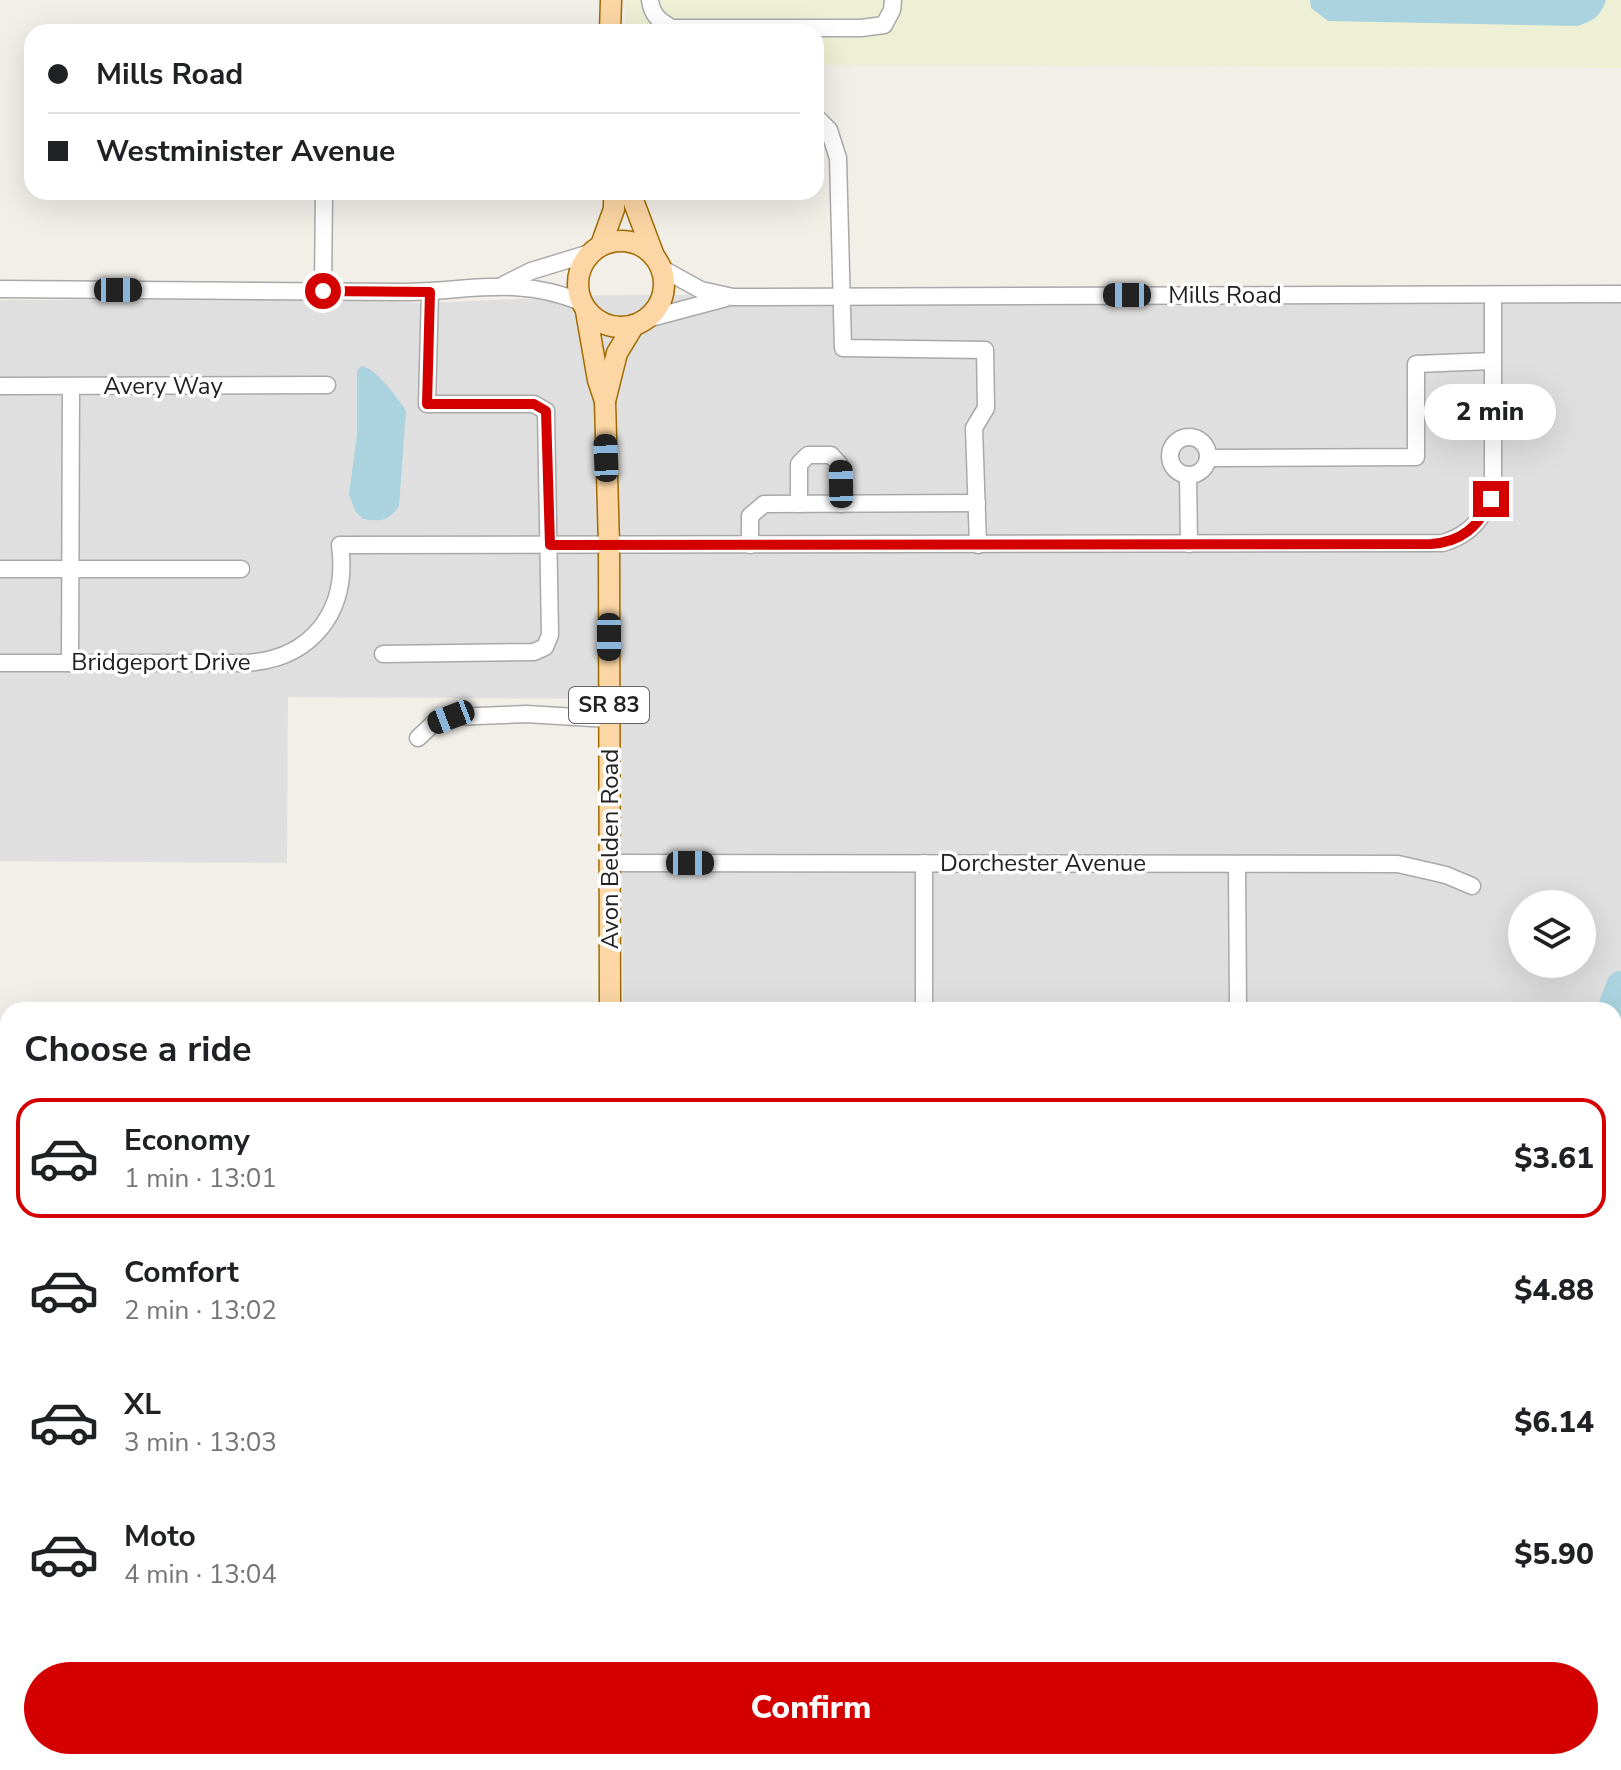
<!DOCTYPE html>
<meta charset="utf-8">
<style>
body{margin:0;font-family:"Nunito Sans",sans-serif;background:#f6f6f6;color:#202124;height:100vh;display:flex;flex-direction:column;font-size:30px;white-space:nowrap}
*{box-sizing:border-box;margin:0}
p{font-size:26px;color:#757577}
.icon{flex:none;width:44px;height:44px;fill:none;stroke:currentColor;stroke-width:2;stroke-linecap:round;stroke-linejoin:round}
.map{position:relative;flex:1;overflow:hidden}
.side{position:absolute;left:0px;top:1002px;width:1622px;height:768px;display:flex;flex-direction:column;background:#fff;border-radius:24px 24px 0 0;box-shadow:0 8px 32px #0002}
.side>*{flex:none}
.banner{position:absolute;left:24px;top:24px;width:800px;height:176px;border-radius:24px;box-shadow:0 8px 32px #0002;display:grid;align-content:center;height:176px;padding:0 24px;background:#fff}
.controls{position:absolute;left:1508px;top:890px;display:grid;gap:16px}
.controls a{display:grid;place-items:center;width:88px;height:88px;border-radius:50%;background:#fff;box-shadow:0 8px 32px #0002;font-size:40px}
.end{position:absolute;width:36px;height:36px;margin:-18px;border:10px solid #d40000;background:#fff;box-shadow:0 0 0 4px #fff}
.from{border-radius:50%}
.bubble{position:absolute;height:56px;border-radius:28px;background:#fff;box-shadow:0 8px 32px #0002;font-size:26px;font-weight:800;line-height:56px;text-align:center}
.car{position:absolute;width:24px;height:48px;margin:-24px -12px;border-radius:10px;box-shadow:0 0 6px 2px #0007;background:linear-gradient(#222 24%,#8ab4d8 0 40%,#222 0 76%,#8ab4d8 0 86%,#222 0)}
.banner b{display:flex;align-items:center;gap:28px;height:76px;font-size:30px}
.banner b+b{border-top:2px solid #e0e0e0}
.banner i{width:20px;height:20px;background:#202124}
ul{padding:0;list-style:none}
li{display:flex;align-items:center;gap:24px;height:120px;margin:0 16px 12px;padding:0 8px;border:4px solid transparent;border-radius:24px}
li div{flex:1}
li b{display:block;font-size:30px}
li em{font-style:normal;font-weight:800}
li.on{border-color:#d40000}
li>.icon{width:72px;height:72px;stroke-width:1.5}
h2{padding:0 24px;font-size:36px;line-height:96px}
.primary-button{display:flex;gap:16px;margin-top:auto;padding:16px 24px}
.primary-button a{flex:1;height:92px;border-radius:48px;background:#d40000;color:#fff;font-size:32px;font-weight:800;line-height:92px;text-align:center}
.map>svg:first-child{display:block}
.residential{fill:#e0dfdf;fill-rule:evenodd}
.farmland{fill:#eef0d5}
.water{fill:#aad3df}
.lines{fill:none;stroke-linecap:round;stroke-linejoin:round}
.river{stroke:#aad3df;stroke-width:30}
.minor-casing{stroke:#a9a9a9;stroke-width:19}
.major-casing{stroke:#a06b00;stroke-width:23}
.minor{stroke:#fff;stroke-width:16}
.major{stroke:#fcd6a4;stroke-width:20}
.route{stroke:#d40000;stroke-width:10}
.labels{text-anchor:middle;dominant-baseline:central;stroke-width:7;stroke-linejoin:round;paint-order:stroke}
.shield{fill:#fff;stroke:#646464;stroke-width:2}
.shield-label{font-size:22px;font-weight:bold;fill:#222}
.street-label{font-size:24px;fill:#222;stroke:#fff}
</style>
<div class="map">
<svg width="1621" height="1770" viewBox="0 0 1621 1770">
<rect width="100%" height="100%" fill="#f2efe9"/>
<g class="residential">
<path d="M1621,294v1476h-148l4,-8h137v-752h-991l-1,-141 -6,-170 -328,-2 -1,166 -287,-2v-561l323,-1 103,4 181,-8zM1522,904h60v60h-60z"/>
<path d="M0,1668h8v94h604v8h-612z"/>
</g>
<path class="farmland" d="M625,0h996v68l-805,-3v-33h-191z"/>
<g class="water">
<path d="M1310,0h296c-5,16 -13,21 -28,26l-250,-5 -17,-13z"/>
<path d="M361,366c13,0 38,33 45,45l-7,95c-10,15 -19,16 -36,13l-8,-8 -6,-17 8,-59v-64z"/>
<path d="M136,1762h92l17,8h-96z"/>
</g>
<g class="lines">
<g class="river">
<path d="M1612,1010l9,-24"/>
<path d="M1473,1770l4,-8"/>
</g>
<defs>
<g id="minor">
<path d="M650,0c2,15 9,21 22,28h189l23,-3 8,-15 1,-10"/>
<path d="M816,117l13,13 9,28 5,190 142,2 1,58 -12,20 4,117"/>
<path d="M661,268l40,22 32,7 888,-3"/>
<path d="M505,284l26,-13 59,-18"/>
<path d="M0,289c134,1 267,2 401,3 66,0 116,-17 180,10"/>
<path d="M323,291l1,-99"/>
<path d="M647,319l79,-21"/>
<path d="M0,386l327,-1"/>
<circle cx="1189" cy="456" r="19"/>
<path d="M1208,458l208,-1v-93l77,-3"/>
<path d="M1188,475l1,69"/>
<path d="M799,504v-40l9,-9h23l9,10 1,39"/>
<path d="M750,545v-29l14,-12 213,-1"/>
<path d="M0,569h241"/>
<path d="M383,654l151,-2 11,-5 5,-12 -4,-224 -12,-7h-107l3,-112"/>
<path d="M0,663h244c68,-3 105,-52 96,-118l1103,-2c30,-9 45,-29 50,-59v-189"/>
<path d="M70,663l1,-277"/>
<path d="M418,738l16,-15 17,-6 75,-3 83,5"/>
<path d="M610,863l788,1 48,11 26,11"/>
<path d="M924,863v147"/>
<path d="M1237,864l1,146"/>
<path d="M1614,1247l7,1"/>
</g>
<g id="major">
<path d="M610,32l1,-32"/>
<path d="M630,192l24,64"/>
<circle cx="621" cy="284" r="43"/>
<path d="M601,245l13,-36v-17"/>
<path d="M586,311l12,69 7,21 4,144 1,465"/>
<path d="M605,401l12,-48 17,-28"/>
<path d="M612,1762v8"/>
</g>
</defs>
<use href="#minor" class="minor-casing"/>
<use href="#major" class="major-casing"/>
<use href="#minor" class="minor"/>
<use href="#major" class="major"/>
</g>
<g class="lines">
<path class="route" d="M323,291l107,1 -3,112h107l12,7 4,134 881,-1c30,-2 48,-17 60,-45"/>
</g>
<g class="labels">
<rect class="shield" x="569" y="687" width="80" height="36" rx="6"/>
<g class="shield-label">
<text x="609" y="705">SR 83</text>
</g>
<g class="street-label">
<text x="1225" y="295">Mills Road</text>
<text x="163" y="386">Avery Way</text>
<text x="161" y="662">Bridgeport Drive</text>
<text transform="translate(610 849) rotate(-90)">Avon Belden Road</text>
<text x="1043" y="863">Dorchester Avenue</text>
</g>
</g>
</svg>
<div class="controls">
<a><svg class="icon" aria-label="layers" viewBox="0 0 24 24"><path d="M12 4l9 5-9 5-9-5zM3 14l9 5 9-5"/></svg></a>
</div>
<i class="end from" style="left:323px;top:291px"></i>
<i class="end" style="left:1491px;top:499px"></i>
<div class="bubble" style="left:1424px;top:384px;width:132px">2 min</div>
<i class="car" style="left:118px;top:290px;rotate:90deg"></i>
<i class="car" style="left:1127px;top:295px;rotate:270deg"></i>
<i class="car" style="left:606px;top:458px;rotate:358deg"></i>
<i class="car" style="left:841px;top:484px;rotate:359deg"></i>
<i class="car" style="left:609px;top:637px;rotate:180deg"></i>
<i class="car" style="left:451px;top:717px;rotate:249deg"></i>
<i class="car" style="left:690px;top:863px;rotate:90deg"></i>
<div class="banner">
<b><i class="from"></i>Mills Road</b>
<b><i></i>Westminister Avenue</b>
</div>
<section class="side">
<h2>Choose a ride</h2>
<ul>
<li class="on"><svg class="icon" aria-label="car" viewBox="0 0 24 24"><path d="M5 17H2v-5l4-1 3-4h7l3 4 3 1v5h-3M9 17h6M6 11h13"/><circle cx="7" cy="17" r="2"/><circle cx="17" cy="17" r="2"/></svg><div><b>Economy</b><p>1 min · 13:01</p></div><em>$3.61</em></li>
<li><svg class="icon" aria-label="car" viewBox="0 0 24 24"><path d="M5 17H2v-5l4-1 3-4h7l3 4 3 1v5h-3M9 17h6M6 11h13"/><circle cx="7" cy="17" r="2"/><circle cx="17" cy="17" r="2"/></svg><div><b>Comfort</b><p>2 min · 13:02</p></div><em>$4.88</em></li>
<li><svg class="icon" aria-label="car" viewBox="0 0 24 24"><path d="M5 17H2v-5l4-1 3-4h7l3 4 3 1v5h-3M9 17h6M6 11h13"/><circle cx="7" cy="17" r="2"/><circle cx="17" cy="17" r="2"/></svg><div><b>XL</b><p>3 min · 13:03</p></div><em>$6.14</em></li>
<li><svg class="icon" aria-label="car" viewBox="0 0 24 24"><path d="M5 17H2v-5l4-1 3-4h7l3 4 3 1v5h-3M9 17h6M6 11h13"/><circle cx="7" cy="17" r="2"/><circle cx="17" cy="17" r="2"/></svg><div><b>Moto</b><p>4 min · 13:04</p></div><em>$5.90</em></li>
</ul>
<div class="primary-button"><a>Confirm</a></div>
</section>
</div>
